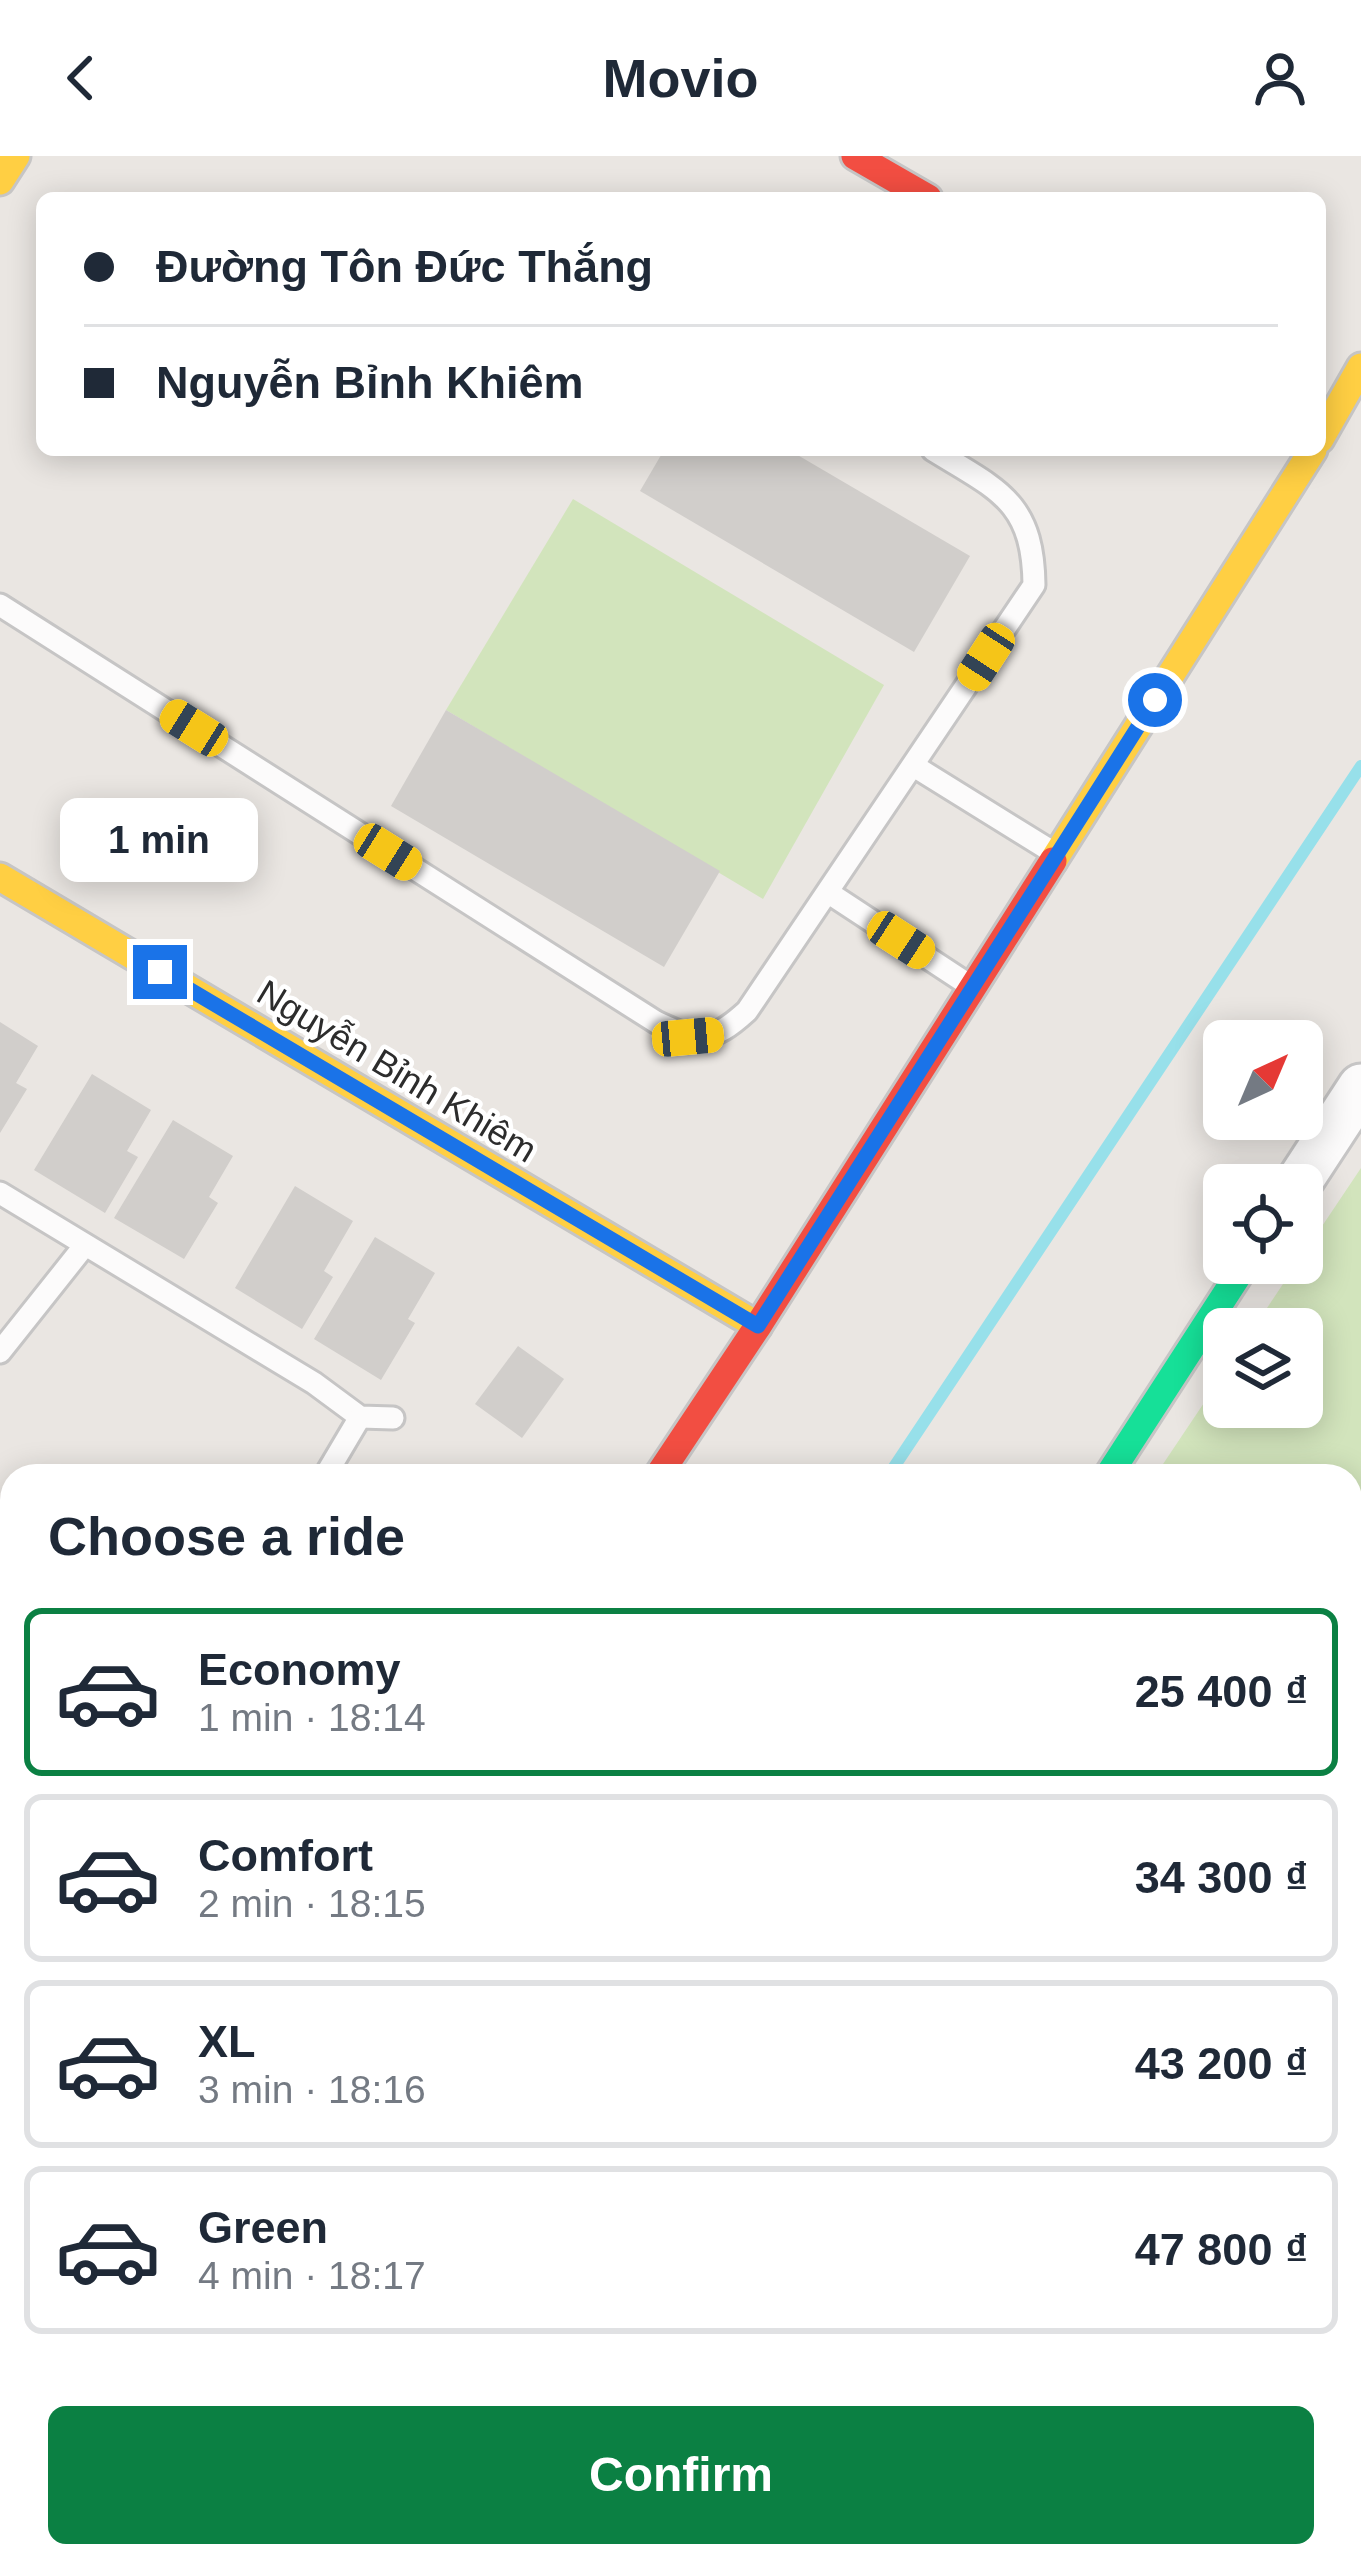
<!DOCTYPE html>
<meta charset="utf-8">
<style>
body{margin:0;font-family:Arial,sans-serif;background:#f2f2f3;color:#1f2937;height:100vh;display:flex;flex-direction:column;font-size:45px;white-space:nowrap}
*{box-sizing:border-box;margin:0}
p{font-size:39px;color:#747a83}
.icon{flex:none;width:66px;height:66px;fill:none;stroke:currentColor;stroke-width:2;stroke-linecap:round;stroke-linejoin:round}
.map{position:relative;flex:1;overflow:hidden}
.details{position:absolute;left:0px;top:1308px;width:1362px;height:1104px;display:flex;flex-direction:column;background:#fff;border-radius:36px 36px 0 0;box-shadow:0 6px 30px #0003}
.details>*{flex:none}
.guide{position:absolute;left:36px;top:36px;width:1290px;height:264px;border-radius:18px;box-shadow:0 6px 30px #0003;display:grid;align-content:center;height:264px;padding:0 48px;background:#fff}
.needle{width:78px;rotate:44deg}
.fabs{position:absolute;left:1203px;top:864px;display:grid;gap:24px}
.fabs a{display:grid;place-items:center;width:120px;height:120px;border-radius:18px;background:#fff;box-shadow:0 6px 30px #0003;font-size:60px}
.end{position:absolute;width:54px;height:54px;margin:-27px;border:15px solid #1a73e8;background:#fff;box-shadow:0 0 0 6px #fff}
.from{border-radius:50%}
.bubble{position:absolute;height:84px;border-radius:18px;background:#fff;box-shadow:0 6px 30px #0003;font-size:39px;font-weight:600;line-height:84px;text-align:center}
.car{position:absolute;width:36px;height:72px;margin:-36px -18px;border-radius:15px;box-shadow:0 0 9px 3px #0007;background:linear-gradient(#f5c518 24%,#345 0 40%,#f5c518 0 76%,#345 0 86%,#f5c518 0)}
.guide b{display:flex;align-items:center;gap:42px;height:114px;font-size:45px}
.guide b+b{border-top:3px solid #e0e1e3}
.guide i{width:30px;height:30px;background:#1f2937}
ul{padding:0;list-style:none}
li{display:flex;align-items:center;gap:36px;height:168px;margin:0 24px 18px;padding:0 24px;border:6px solid #e0e1e3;border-radius:18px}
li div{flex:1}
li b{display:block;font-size:45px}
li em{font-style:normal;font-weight:600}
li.selected{border-color:#0b8043}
li>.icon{width:108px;height:108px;stroke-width:1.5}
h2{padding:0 48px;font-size:54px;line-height:144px}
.cta{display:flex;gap:24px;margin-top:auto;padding:24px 48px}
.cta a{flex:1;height:138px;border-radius:18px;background:#0b8043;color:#fff;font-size:48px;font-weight:600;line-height:138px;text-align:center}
header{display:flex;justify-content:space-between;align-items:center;height:156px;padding:0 48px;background:#fff;font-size:54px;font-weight:600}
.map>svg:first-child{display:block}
.green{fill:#d2e4bc}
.water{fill:#97e0ea}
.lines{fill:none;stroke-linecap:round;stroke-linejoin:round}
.stream{stroke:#97e0ea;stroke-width:12}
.building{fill:#d1cecb}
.lane-casing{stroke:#c6c5c5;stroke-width:27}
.street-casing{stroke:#c6c5c5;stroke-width:51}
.fast-casing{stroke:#c6c5c5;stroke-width:33}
.slow-casing{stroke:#c6c5c5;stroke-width:33}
.jam-casing{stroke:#c6c5c5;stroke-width:33}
.path{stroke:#c7c7c6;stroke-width:8;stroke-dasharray:9 6;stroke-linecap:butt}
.lane{stroke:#fcfbfb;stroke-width:21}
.street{stroke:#fcfbfb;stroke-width:45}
.fast{stroke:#16e098;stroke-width:27}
.slow{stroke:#ffcf43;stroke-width:27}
.jam{stroke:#f24e42;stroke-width:27}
.route{stroke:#1a73e8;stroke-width:15}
.labels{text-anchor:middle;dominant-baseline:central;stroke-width:9;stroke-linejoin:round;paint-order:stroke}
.street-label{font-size:36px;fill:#2c2c2c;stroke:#fff}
</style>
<header><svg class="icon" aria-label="back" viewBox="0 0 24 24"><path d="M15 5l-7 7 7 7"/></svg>Movio<svg class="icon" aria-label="person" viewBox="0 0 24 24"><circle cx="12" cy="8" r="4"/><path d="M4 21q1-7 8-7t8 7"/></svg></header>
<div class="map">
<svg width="1361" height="2412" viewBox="0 0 1361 2412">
<rect width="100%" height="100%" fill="#eae6e2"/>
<g class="green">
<path d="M573,343l311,186 -121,214 -317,-189z"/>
<path d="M1361,1012v1400h-1087l18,-12h1058v-1080h-195l69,-103v34h78v-78h-49l44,-66h5v-7z"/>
</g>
<path class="water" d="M1350,2200l11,5v207h-564l5,-12h548z"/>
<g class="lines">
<g class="stream">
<path d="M888,1320l473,-710"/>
<path d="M0,2328l12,-8"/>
</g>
</g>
<g class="building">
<path d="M664,294h125l181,106 -56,96 -274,-161z"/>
<path d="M446,554l274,161 -56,96 -273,-161z"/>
<path d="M0,866l38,24 -22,37 11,6 -27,44z"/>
<path d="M92,918l59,36 -24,41 11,6 -33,56 -71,-43z"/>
<path d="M173,964l60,36 -24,41 9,6 -34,56 -70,-41z"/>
<path d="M295,1030l58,35 -29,50 9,6 -31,52 -67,-41z"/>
<path d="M375,1081l60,36 -27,46 7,4 -34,57 -67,-41z"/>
<path d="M518,1190l46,33 -42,59 -47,-34z"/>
<path d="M12,1436v95l-12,-12v-70z"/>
<path d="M12,1766v96l-3,2 -9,-9v-76z"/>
<path d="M0,1873l12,12v12l-12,12z"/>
</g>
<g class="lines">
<defs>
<g id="lane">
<path d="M0,449l656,417c42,20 56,21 91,-11l287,-426c-1,-84 -36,-95 -101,-135"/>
<path d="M914,610l137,85"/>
<path d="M829,737l140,92"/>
<path d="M0,1037l314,190 46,34 33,1"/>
<path d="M0,1196l85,-107"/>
<path d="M325,1320l35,-59"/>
<path d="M0,1668l12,-10"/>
</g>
<g id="street">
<path d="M1297,1029l64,-98"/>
<path d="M200,2412l19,-12"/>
</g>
<path id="fast" d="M1108,1320l138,-213"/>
<g id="slow">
<path d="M0,25l16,-25"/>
<path d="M1320,283l41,-72"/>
<path d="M1053,705l260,-411"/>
<path d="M0,721l758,449"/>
</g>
<g id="jam">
<path d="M855,0l73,42"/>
<path d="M658,1320l100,-150 295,-465"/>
<path d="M0,2092l12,-9"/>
</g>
</defs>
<use href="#lane" class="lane-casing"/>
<use href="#street" class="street-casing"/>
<use href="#fast" class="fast-casing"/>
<use href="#slow" class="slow-casing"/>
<use href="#jam" class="jam-casing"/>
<g class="path">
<path d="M1350,1494h11"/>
<path d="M1350,1775l11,3"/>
<path d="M1350,1988l11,4"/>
<path d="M705,2412l8,-12"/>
</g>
<use href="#lane" class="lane"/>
<use href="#street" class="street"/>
<use href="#fast" class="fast"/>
<use href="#slow" class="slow"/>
<use href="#jam" class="jam"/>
</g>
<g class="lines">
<path class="route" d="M160,816l598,354 397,-626"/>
</g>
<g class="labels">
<g class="street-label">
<text transform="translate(397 915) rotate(31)">Nguyễn Bỉnh Khiêm</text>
</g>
</g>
</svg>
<div class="fabs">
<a><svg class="needle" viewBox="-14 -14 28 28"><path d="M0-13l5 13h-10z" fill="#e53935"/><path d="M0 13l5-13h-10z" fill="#747a83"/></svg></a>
<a><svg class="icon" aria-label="locate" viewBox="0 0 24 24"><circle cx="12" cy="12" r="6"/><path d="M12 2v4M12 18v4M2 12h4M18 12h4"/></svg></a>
<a><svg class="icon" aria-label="layers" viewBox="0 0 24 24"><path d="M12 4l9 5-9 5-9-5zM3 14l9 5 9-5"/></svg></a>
</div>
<i class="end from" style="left:1155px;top:544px"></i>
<i class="end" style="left:160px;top:816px"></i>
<div class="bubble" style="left:60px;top:642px;width:198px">1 min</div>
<i class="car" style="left:986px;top:501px;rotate:213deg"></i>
<i class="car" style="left:194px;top:572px;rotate:302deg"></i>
<i class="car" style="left:388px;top:696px;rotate:122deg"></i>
<i class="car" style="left:901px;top:784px;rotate:123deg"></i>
<i class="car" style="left:688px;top:881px;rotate:85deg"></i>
<div class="guide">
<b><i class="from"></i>Đường Tôn Đức Thắng</b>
<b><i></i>Nguyễn Bỉnh Khiêm</b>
</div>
<section class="details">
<h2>Choose a ride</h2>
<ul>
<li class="selected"><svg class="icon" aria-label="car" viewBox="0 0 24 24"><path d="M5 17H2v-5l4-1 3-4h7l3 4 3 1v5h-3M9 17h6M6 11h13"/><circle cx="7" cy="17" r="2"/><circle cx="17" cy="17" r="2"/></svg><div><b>Economy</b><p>1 min · 18:14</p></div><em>25 400 ₫</em></li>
<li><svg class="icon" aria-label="car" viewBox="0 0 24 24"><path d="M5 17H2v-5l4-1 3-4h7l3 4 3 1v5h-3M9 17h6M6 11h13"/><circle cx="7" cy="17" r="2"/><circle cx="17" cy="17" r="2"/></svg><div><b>Comfort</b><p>2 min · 18:15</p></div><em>34 300 ₫</em></li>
<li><svg class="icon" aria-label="car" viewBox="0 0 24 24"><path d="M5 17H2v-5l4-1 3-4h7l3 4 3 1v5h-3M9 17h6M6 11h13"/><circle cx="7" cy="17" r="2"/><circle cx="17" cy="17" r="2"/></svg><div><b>XL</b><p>3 min · 18:16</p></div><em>43 200 ₫</em></li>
<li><svg class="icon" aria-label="car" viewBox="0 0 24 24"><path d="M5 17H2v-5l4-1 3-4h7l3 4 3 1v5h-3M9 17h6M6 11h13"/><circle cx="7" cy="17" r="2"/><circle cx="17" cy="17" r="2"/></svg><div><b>Green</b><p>4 min · 18:17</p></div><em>47 800 ₫</em></li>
</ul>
<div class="cta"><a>Confirm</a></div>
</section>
</div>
